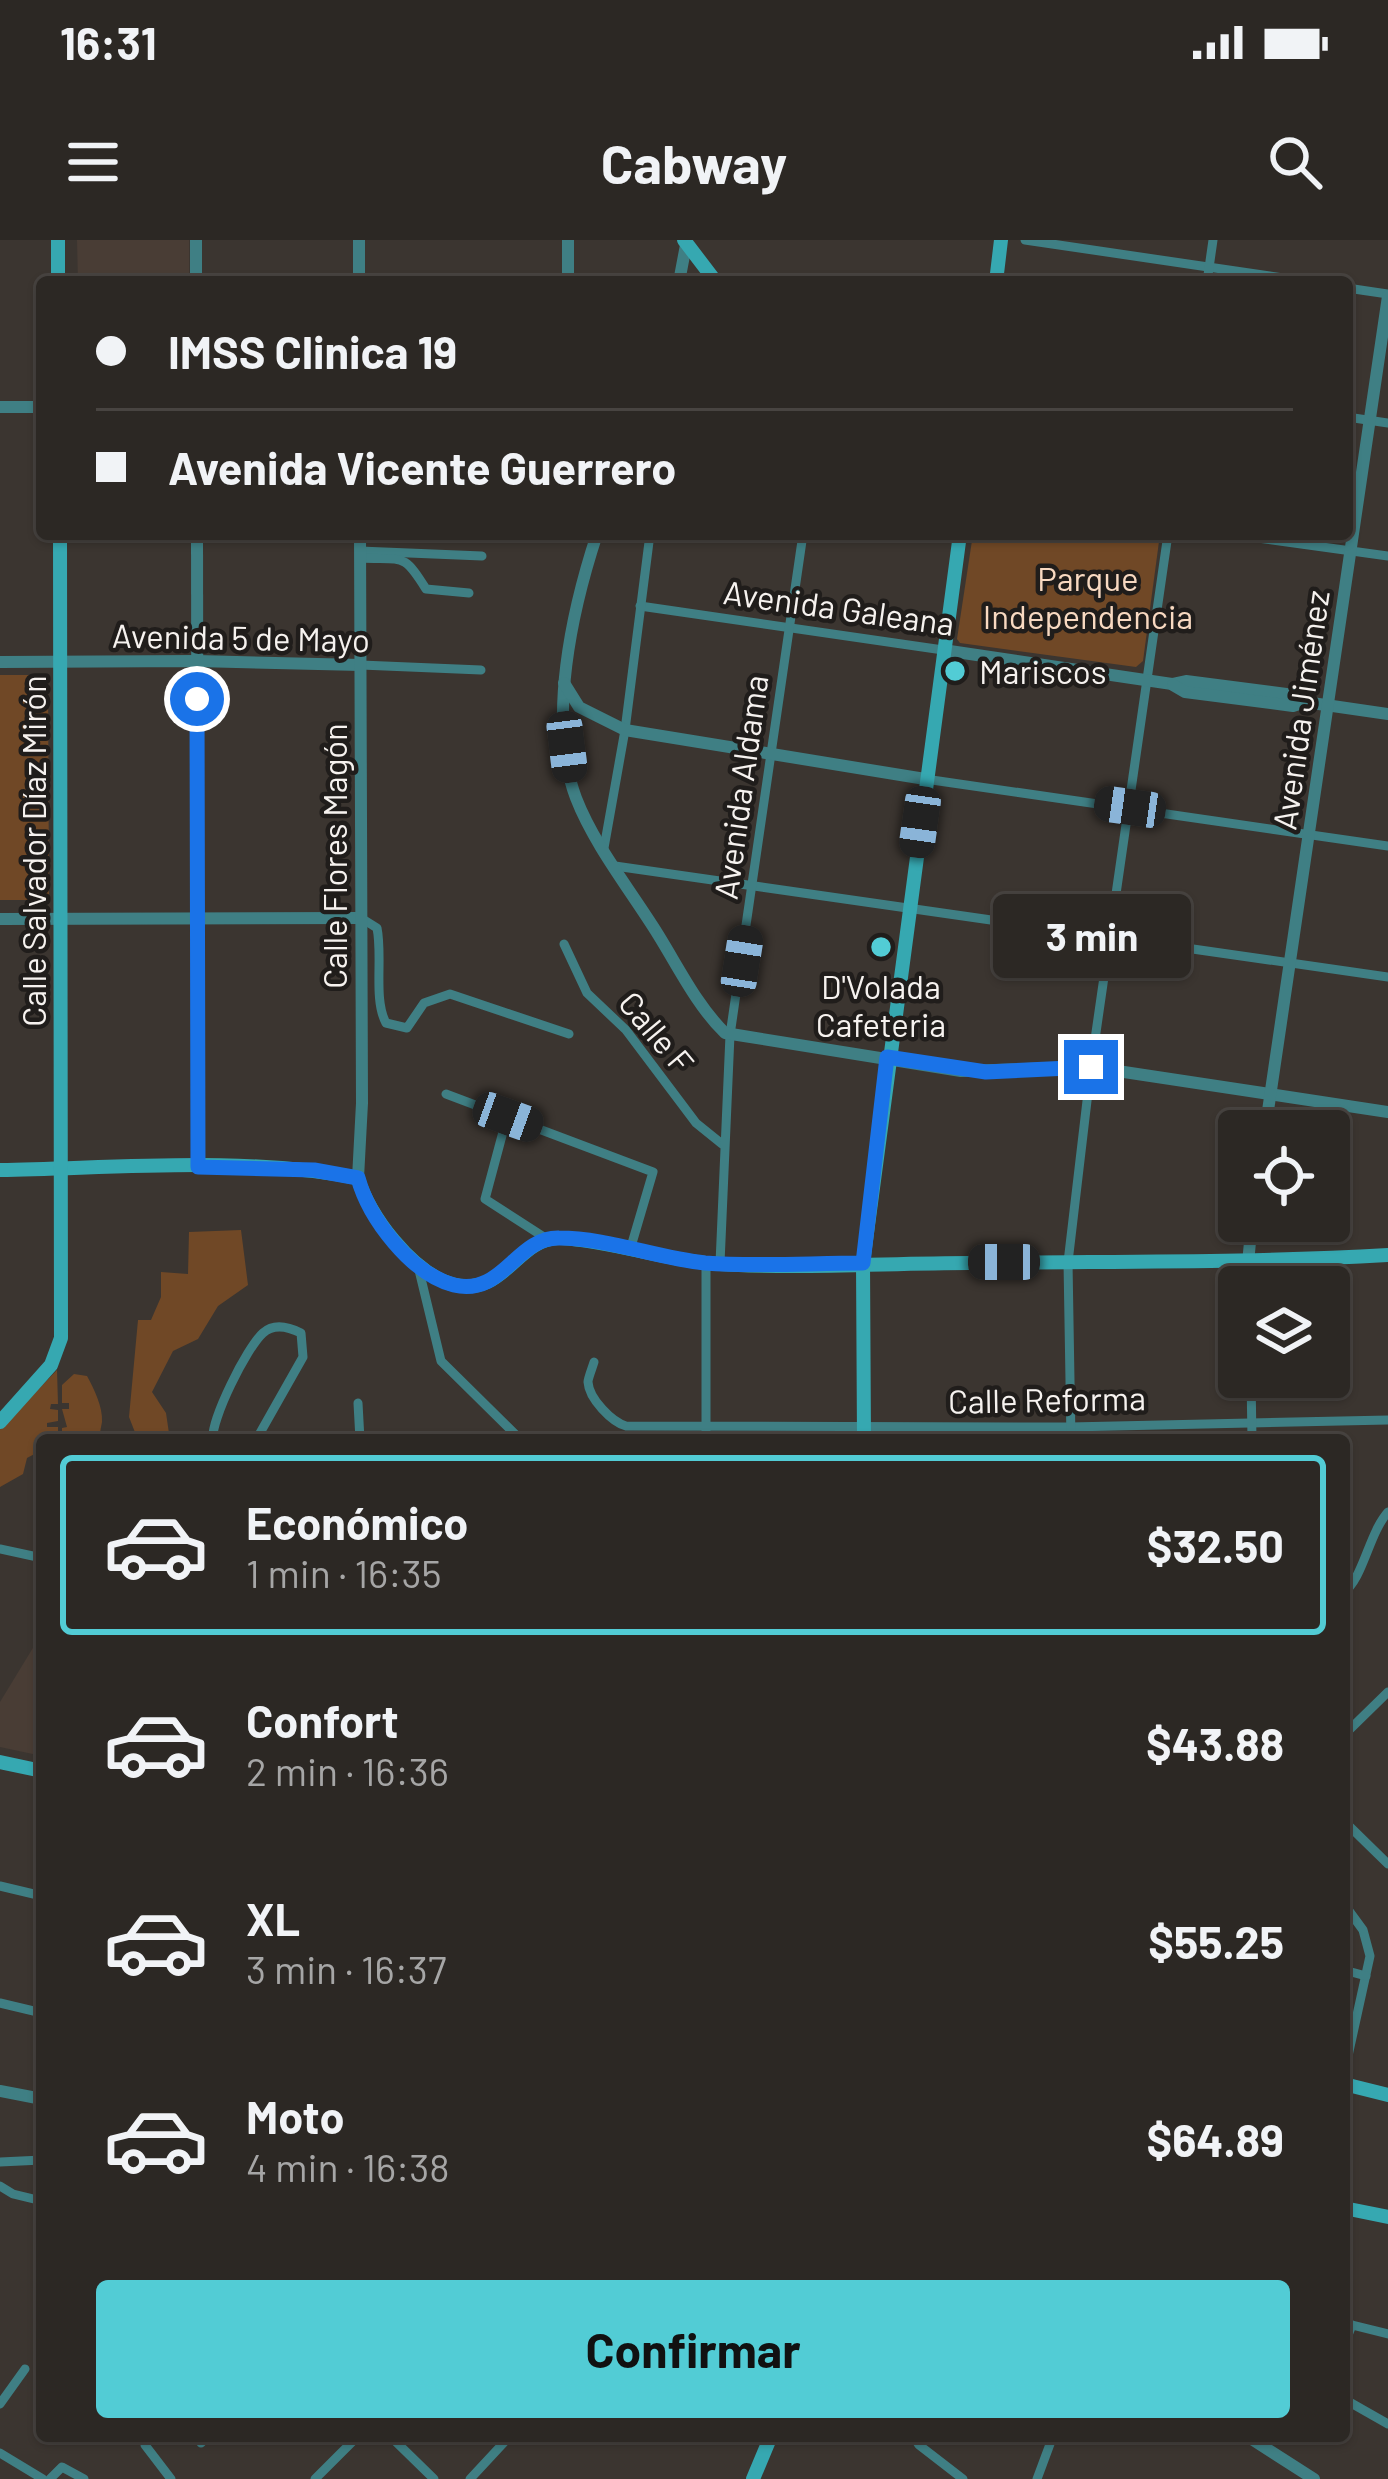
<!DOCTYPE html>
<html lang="es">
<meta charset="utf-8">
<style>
body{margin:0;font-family:Barlow,sans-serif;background:#383431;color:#f1f3f6;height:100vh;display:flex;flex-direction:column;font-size:45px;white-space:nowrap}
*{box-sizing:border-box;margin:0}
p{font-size:39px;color:#a6a6a6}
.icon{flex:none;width:66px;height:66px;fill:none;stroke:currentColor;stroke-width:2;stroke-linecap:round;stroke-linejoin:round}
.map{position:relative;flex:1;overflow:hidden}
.panel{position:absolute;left:36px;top:1194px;width:1314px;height:1008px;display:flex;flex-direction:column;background:#2c2824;border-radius:12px;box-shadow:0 3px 9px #0004,0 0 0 3px #484441}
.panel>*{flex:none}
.top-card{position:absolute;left:36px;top:36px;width:1317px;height:264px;border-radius:12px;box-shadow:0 3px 9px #0004,0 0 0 3px #484441;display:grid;align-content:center;height:264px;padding:0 60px;background:#2c2824}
.fabs{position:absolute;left:1218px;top:870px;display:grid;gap:24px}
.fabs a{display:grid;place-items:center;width:132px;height:132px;border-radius:12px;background:#2c2824;box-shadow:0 3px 9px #0004,0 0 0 3px #484441;font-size:60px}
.end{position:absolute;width:54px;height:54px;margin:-27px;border:15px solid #1a73e8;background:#fff;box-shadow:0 0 0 6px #fff}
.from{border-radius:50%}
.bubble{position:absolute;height:84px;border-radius:12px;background:#2c2824;box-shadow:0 3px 9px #0004,0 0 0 3px #484441;font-size:39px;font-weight:700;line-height:84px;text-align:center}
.car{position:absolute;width:36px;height:72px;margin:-36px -18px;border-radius:15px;box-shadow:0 0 9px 3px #0007;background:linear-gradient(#222 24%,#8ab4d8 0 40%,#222 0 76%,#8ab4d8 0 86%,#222 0)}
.top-card b{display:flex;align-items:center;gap:42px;height:114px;font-size:45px}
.top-card b+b{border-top:3px solid #484441}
.top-card i{width:30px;height:30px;background:#f1f3f6}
ul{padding:21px 0 0;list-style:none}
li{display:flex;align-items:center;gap:36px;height:180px;margin:0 24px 18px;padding:0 36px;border:6px solid transparent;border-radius:12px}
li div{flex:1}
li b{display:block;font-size:45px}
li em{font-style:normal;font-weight:700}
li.selected{border-color:#52ccd5}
li>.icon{width:108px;height:108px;stroke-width:1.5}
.button{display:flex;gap:24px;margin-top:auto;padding:24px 60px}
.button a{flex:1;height:138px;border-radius:12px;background:#52ccd5;color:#111;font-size:48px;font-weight:700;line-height:138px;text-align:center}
.status{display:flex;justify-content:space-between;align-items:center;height:84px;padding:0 60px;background:#2c2824;direction:ltr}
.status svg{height:33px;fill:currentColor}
header{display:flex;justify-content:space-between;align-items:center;height:156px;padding:0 60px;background:#2c2824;font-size:54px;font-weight:700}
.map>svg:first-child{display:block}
.built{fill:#493d35}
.green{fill:#704826}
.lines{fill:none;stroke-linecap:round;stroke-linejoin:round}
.minor{stroke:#3f7f84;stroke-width:9}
.tertiary{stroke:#3f7f84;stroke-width:12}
.secondary{stroke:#36a8b1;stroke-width:14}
.route{stroke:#1a73e8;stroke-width:15}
.poi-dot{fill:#52ccd5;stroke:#201d1b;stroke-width:4.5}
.labels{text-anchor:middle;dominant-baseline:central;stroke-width:9;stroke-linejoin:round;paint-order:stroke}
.park-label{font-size:33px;fill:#f8d9c1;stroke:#201d1b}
.street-label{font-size:33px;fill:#f6f2ef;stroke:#201d1b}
.poi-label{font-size:33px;fill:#f6f2ef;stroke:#201d1b;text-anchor:start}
</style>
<div class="status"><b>16:31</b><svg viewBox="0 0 49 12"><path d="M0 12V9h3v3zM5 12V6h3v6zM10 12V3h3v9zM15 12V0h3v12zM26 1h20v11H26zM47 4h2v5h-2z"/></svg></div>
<header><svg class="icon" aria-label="menu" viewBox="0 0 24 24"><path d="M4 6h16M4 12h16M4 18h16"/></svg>Cabway<svg class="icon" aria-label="search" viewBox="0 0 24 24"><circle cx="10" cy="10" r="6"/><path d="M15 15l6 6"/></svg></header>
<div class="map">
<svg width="1388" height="2239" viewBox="0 0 1388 2239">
<rect width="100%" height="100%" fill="#3b3530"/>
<g class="built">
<path d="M77,0h112v42h-111z"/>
<path d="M42,1393v123l-42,-9v-45z"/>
</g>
<g class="green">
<path d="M973,294h187l-17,127 -7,6 -176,-24 -3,-4z"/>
<path d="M0,435h48l1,225h-49z"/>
<path d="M241,990l7,55 -30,21 -20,33 -25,12 -21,41 14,21 4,27h-32l-9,-23 9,-97h13l10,-23v-25l27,2 1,-42z"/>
<path d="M57,1130l1,34h-7l-1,5 8,1v11l-11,2v4h11v13h-16v10l-15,8 -4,16 -23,13v-58z"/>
<path d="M74,1134l13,2c7,13 16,31 15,46 -1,6 -3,12 -1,18h-39v-12l5,-1 -5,-18h7v-6h-7v-18z"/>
</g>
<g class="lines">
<g class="minor">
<path d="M1025,0l285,42"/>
<path d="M1207,42l6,-42"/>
<path d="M1347,48l41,6"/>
<path d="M1347,177l41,6"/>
<path d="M1229,294l159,22"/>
<path d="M360,311l122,5"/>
<path d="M360,318c44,2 43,-6 66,31l43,4"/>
<path d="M640,366l303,44"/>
<path d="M361,425l120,5"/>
<path d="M925,539l463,67"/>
<path d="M604,608l21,-118 25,-196"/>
<path d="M615,626l773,111"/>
<path d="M361,678l16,10c6,29 -4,71 9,95l21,5 17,-25 26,-9 119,40"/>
<path d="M564,704l23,49 39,37 70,93 26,21"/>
<path d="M446,854l207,78 -23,78"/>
<path d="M507,877l-22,82 62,40"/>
<path d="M706,1023v177"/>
<path d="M720,1023l10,-228 73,-501"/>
<path d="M1248,1023l1,24"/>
<path d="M418,1026l23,95 80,79"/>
<path d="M594,1122c-1,4 -6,16 -6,20 1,17 24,40 38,44l444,1 318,-7"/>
<path d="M1251,1137l1,63"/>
<path d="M358,1163l2,37"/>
<path d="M213,1200c-3,-19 34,-93 50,-107 11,-10 26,-6 38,0l2,24 -47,83"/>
<path d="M1071,1200l-3,-178 23,-195 77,-533"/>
<path d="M0,1309l42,9"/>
<path d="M1344,1352c19,-13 25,-59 44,-80"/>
<path d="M1344,1495l44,-43"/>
<path d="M1344,1581l44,43"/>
<path d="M0,1646l42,10"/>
<path d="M1344,1664l19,26 7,26 -26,118"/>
<path d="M1344,1730l22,6"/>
<path d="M0,1763l42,10"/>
<path d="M0,1922l42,-2"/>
<path d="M0,1946l13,8 29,7"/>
<path d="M1344,2083l44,11"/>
<path d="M1344,2105l8,-20"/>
<path d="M1344,2159l44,25"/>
<path d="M0,2164l25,-35"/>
<path d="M390,2196l44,43"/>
<path d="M913,2196l6,9 44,34"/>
<path d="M201,2203l7,-7"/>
<path d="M145,2205l26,34"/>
<path d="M0,2213l43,26"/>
<path d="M50,2239l12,-12 22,12"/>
<path d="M315,2239l43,-43"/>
<path d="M470,2239l40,-43"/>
<path d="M1037,2239l16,-43"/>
</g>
<g class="tertiary">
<path d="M196,0v42"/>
<path d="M359,0v42"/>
<path d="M568,42v-42"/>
<path d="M679,42l7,-37"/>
<path d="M0,167h42"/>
<path d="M197,294l1,633"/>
<path d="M597,294c-25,76 -50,187 -21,264 17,44 51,88 76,127 23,35 43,79 73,108l236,38 130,-4 297,45"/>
<path d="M943,410l229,34 14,-3 108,14 11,7 83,12"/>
<path d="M0,422l197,-1 164,4"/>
<path d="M564,443l15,24 46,23 300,49"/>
<path d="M1173,445l12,7 108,14 12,-4"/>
<path d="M0,679l361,-1"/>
<path d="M1265,891l123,-835"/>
<path d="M358,938l4,-75 -2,-569"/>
<path d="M1248,1023l4,-42"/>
<path d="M0,1851l42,8"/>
<path d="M1247,2196l67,43"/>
</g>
<g class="secondary">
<path d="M58,0v42"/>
<path d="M684,0l32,42"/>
<path d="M996,42l5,-42"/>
<path d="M0,930c118,-2 242,-14 358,8 10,37 54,94 93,106 55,15 65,-48 111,-46 48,3 96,20 144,25 85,7 178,0 264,0 139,-2 278,0 418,-8"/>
<path d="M0,1182l51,-57 10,-27 -1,-804"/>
<path d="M864,1200l-1,-177 97,-729"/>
<path d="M0,1522l42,9"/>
<path d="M1344,1844l44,11"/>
<path d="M1344,1968l44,9"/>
<path d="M753,2239l18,-43"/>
</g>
</g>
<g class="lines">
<path class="route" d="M197,459l1,468 116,3 44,8c11,40 53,96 96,107 49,12 62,-48 105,-47 48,0 98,20 146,25 52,4 106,0 158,0l24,-206 99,15 105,-5"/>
</g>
<g class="poi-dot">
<circle cx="955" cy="431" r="12"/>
<circle cx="881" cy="707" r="12"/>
</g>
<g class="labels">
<g class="park-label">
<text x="1088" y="338">Parque<tspan x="1088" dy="38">Independencia</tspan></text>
</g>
<g class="street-label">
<text transform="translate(839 367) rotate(8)">Avenida Galeana</text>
<text transform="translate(241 397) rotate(1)">Avenida 5 de Mayo</text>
<text transform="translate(1300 470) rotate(-82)">Avenida Jiménez</text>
<text transform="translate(740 547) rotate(-82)">Avenida Aldama</text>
<text transform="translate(33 611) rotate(-90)">Calle Salvador Díaz Mirón</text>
<text transform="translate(334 616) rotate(-90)">Calle Flores Magón</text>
<text transform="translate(657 792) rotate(50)">Calle F</text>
<text transform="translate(1047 1159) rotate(-1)">Calle Reforma</text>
</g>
<g class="poi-label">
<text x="979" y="431">Mariscos</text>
<text x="881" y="746" text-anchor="middle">D'Volada<tspan x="881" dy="38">Cafeteria</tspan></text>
</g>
</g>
</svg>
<div class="fabs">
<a><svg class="icon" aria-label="locate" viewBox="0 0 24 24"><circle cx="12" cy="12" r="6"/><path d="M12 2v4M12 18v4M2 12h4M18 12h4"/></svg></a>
<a><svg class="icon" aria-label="layers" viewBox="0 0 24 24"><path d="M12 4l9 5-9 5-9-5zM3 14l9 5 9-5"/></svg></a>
</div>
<i class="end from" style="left:197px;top:459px"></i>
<i class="end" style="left:1091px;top:827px"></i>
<div class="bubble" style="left:993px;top:654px;width:198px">3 min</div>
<i class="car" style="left:567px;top:507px;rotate:173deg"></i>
<i class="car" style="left:1130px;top:567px;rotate:278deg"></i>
<i class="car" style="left:920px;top:582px;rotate:188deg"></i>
<i class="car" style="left:742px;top:721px;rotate:9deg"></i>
<i class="car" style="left:508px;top:877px;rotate:110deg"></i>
<i class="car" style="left:1004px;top:1022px;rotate:270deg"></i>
<div class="top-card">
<b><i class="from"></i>IMSS Clinica 19</b>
<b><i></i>Avenida Vicente Guerrero</b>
</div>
<section class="panel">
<ul>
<li class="selected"><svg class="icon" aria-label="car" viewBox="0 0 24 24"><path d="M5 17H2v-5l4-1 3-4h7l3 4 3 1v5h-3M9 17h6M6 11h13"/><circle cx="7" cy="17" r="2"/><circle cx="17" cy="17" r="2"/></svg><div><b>Económico</b><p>1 min · 16:35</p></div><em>$32.50</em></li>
<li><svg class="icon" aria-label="car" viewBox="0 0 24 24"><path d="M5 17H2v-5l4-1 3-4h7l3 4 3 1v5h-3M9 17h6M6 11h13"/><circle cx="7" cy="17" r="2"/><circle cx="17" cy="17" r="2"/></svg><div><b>Confort</b><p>2 min · 16:36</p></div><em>$43.88</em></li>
<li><svg class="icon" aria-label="car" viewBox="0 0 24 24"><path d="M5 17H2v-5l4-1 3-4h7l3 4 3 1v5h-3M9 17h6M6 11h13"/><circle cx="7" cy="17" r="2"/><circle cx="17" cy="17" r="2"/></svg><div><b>XL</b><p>3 min · 16:37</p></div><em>$55.25</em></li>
<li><svg class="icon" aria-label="car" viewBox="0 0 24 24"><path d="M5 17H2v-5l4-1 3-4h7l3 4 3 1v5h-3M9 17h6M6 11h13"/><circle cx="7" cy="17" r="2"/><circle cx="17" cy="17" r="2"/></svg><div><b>Moto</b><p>4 min · 16:38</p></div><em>$64.89</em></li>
</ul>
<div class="button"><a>Confirmar</a></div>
</section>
</div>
